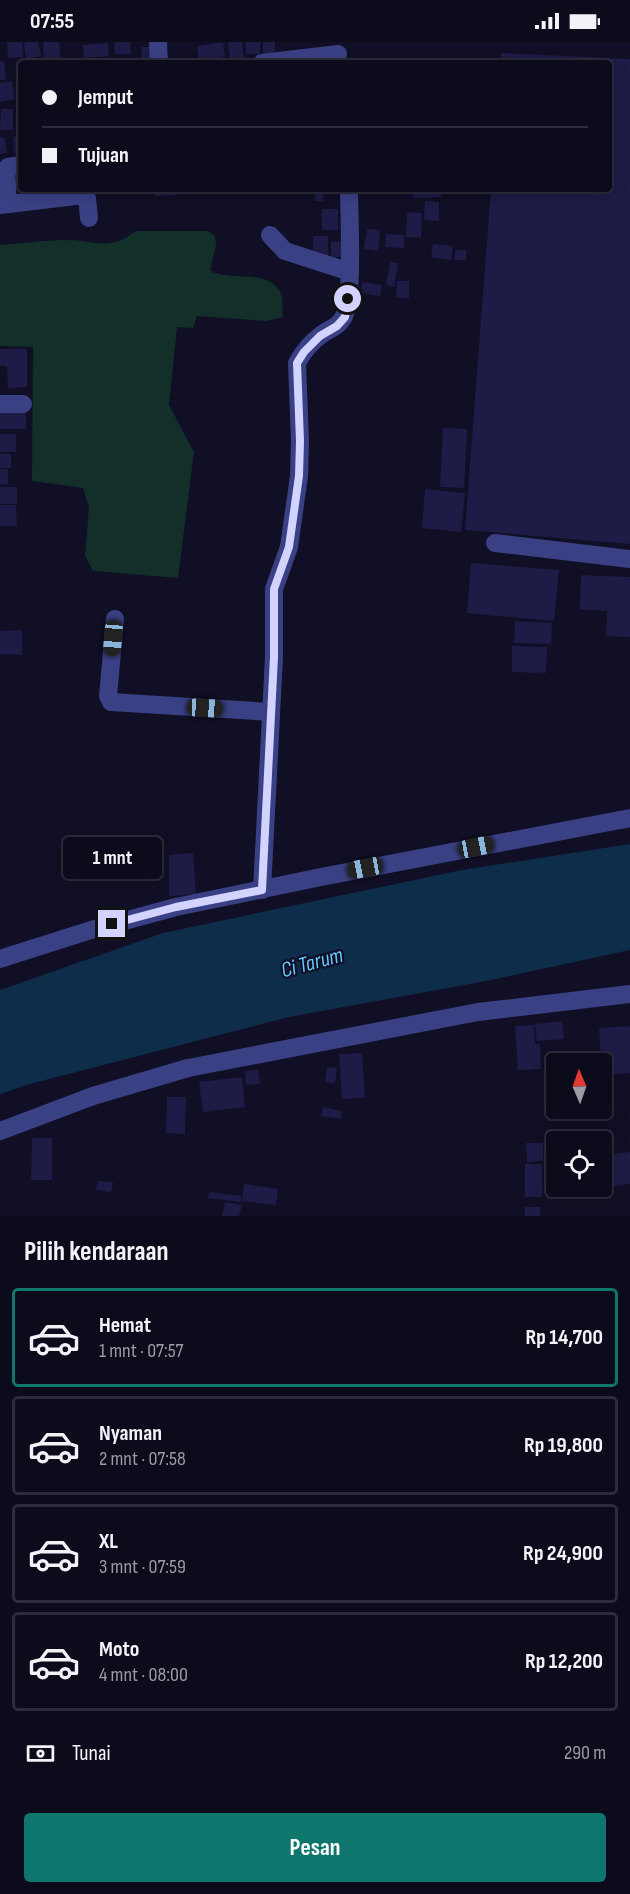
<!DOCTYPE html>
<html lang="id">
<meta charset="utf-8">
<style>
body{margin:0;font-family:"Sofia Sans Condensed",sans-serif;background:#1a1929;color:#f1f3f6;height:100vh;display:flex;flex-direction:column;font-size:22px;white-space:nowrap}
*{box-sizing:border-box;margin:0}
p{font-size:20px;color:#9a9ba3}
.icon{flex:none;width:33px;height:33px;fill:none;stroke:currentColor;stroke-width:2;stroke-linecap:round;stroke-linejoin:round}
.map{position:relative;height:1174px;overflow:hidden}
.drawer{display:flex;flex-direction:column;background:#0c0b1c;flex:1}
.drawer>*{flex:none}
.hud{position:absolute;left:18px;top:18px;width:594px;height:132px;border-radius:6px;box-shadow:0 3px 15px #0003,0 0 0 2px #2c2b3b;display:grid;align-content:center;height:132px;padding:0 24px;background:#0c0b1c}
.needle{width:39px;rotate:358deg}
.controls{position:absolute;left:546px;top:1011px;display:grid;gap:12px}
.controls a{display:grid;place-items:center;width:66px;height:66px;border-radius:6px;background:#0c0b1c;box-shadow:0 3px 15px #0003,0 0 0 2px #2c2b3b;font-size:30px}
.end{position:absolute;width:27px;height:27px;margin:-14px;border:8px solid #d3d3ff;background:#111;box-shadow:0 0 0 3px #111}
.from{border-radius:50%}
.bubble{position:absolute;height:42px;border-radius:6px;background:#0c0b1c;box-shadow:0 3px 15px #0003,0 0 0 2px #2c2b3b;font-size:20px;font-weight:700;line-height:42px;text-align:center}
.car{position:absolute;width:18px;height:36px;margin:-18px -9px;border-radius:8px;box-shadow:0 0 4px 2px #0007;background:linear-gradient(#222 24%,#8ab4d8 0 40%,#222 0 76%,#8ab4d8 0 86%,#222 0)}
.hud b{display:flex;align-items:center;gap:21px;height:57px;font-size:22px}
.hud b+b{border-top:2px solid #2c2b3b}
.hud i{width:15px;height:15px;background:#f1f3f6}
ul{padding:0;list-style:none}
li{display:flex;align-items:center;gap:18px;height:99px;margin:0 12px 9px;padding:0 12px;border:3px solid #2c2b3b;border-radius:6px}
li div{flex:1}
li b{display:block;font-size:22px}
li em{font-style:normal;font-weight:700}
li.on{border-color:#0f766e}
li>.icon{width:54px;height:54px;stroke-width:1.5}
h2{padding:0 24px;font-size:27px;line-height:72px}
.pay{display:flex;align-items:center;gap:15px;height:66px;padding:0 24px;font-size:22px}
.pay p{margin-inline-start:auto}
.primary-button{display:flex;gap:12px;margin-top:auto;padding:12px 24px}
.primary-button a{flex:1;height:69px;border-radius:6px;background:#0f766e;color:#fff;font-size:24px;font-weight:700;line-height:69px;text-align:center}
.status{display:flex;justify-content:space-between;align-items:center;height:42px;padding:0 30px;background:#0c0b1c;direction:ltr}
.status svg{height:16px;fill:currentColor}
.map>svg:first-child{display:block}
.green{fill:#122f2a}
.water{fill:#0e2d4a}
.building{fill:#1e1b46}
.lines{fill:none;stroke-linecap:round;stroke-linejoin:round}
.minor{stroke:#3a4084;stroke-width:18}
.route{stroke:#d3d3ff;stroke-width:8}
.labels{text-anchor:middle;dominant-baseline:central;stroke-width:4.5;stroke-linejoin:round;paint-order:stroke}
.water-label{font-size:22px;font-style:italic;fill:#62c9fe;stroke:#100f25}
</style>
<div class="status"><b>07:55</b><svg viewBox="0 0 49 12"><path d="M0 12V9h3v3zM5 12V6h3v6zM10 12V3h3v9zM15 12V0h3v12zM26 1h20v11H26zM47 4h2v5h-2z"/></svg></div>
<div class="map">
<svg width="630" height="1174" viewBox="0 0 630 1174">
<rect width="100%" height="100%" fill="#100f25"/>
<path class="green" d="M136,189h72l7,5 1,9 -6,25c16,13 64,-4 72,27 1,6 0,14 1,20l-17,4 -69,-5 -4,12 -16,-1 -8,78 25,47 -16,126 -85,-7 -8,-16 4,-48 -6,-19 -51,-7 1,-134 -33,-1v-101c21,-1 44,-5 65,-5 31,0 43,12 71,-9z"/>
<path class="water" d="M630,802v106l-144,31 -197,36 -263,68 -26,9v-104l163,-57 299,-63z"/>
<g class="building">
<path d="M7,0h15l1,15 -15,1z"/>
<path d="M24,0h14l3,14 -15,3z"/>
<path d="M43,0h16l2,21h-17z"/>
<path d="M114,0h16l1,12h-16z"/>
<path d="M223,0l2,15 -26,4 -2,-15z"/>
<path d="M228,0h14l2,18 -14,1z"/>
<path d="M246,0h14v12l-14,1z"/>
<rect x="263" y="0" width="12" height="13"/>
<path d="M108,1l1,13 -25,2 -1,-13z"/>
<path d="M142,5h14v16h-15z"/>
<path d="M501,11l129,6v485l-165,-14 26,-341h118v-126h-108z"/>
<path d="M4,19l2,19h-6v-18z"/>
<path d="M12,39l3,18 -15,3v-19z"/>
<path d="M1,67h12v21h-13z"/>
<path d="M21,94v17h-7l-1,-16z"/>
<path d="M0,96h5l2,15 -7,1z"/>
<path d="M155,147h23v6l-23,1z"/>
<rect x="315" y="147" width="8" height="12"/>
<path d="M413,147h28v8l-28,1z"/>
<path d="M425,159l14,1v19l-15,-1z"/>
<rect x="322" y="167" width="16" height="21"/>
<path d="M407,170l15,1 -1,25 -15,-1z"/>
<path d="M367,187l13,1 -2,21 -14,-2z"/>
<path d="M386,192l18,1v13l-19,-1z"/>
<rect x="313" y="194" width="15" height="20"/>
<path d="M347,199l1,16h-17v-15z"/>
<path d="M433,202l20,2 -2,14 -20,-3z"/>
<rect x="455" y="208" width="11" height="10"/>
<path d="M390,220l8,1 -4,24 -8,-2z"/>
<path d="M397,239h12v17h-13z"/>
<path d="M362,240l20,3 -2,11 -20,-3z"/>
<path d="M0,307h27v38l-19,1 -1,-22h-7z"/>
<path d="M26,368v19h-26v-18z"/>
<path d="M443,386l24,1 -3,59 -24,-1z"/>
<rect x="0" y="392" width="16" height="18"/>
<rect x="0" y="412" width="11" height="14"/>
<path d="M0,427h8v15l-8,1z"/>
<rect x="0" y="445" width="17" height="17"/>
<path d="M425,447l40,4 -4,39 -39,-4z"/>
<path d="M0,463h16l1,21h-17z"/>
<path d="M471,521l88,7 -5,51 -87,-8z"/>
<path d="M581,533l49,2v60l-24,-1 1,-25 -27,-2z"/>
<path d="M515,579l37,2 -1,21 -37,-1z"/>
<path d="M22,588v25l-22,-1v-23z"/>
<path d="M512,604l35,1 -1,26 -34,-1z"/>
<path d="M193,811l3,41 -27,2v-41z"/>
<path d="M562,979l2,18 -27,2 -2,-17z"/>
<path d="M534,983l1,19h5l1,25 -23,1 -3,-44z"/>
<path d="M630,984v47l-28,2 -3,-47z"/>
<path d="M362,1011l3,45 -23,1 -3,-45z"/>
<path d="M327,1025l10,1 -2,15 -10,-1z"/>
<path d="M258,1028l2,14 -14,1 -1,-14z"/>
<path d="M242,1035l3,30 -42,5 -4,-30z"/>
<path d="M167,1055h19l-1,37 -19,-1z"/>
<path d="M323,1065l19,4 -1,8 -20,-3z"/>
<path d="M32,1096h20v42h-21z"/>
<path d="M526,1101h17v18l-16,1z"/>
<path d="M630,1110v32l-25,3 -3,-32z"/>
<rect x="525" y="1122" width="17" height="33"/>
<path d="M98,1139l15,1 -2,10 -15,-2z"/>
<path d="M244,1142l34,5 -2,16 -34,-4z"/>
<path d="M209,1150l32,4v6l-33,-4z"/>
<path d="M225,1160l17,3 -3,11h-17z"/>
<rect x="525" y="1165" width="15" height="9"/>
</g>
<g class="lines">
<g class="minor">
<path d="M158,0l1,21"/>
<path d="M262,21l76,-9"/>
<path d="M8,162l-2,-35 2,-2 13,-2"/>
<path d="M0,163l84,-10 3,3 2,20"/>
<path d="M270,193l15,16 65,21"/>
<path d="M0,362h23"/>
<path d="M495,501l135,16"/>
<path d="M115,577l-7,77 3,6 160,10"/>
<path d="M262,848l12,-233v-68l15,-42 10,-71 1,-35 -3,-78c6,-11 14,-21 24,-28 8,-6 17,-8 22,-17 11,-17 6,-104 6,-129"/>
<path d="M0,917l91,-29 85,-23 145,-30 309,-59"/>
<path d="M0,1089l93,-35 95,-28 290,-56 152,-18"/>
</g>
</g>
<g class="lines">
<path class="route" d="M112,882l64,-17 86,-17 12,-233v-68l15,-42 10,-71 1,-35 -3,-78 7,-11 16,-16 17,-10 8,-9 3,-18"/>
</g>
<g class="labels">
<g class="water-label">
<text transform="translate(312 921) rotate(-15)">Ci Tarum</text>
</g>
</g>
</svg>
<div class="controls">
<a><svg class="needle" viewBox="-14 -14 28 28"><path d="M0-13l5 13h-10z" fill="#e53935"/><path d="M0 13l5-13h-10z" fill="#9a9ba3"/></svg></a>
<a><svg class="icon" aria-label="locate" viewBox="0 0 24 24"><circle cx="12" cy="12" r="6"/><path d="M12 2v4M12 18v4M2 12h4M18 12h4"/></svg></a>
</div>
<i class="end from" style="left:348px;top:257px"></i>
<i class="end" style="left:112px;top:882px"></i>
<div class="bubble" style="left:63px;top:795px;width:99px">1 mnt</div>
<i class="car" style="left:113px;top:596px;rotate:185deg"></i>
<i class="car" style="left:205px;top:666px;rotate:93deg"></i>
<i class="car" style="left:476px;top:805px;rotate:79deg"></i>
<i class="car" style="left:365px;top:826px;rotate:259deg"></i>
<div class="hud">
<b><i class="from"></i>Jemput</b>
<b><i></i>Tujuan</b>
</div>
</div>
<section class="drawer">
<h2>Pilih kendaraan</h2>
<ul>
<li class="on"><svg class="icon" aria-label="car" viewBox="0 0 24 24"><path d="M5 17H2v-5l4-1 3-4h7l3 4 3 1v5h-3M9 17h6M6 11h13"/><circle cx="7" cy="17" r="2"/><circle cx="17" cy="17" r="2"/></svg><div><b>Hemat</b><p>1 mnt · 07:57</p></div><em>Rp 14,700</em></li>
<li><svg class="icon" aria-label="car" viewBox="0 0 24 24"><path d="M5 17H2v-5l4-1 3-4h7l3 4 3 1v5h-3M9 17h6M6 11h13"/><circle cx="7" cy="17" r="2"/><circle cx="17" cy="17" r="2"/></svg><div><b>Nyaman</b><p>2 mnt · 07:58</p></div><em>Rp 19,800</em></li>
<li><svg class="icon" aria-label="car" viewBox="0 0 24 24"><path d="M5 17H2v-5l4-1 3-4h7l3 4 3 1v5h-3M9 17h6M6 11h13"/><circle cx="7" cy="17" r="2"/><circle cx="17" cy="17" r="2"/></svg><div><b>XL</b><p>3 mnt · 07:59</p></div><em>Rp 24,900</em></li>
<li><svg class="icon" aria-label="car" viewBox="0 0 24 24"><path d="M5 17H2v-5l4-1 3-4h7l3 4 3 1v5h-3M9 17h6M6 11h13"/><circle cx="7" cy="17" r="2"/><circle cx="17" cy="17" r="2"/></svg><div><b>Moto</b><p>4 mnt · 08:00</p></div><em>Rp 12,200</em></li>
</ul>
<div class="pay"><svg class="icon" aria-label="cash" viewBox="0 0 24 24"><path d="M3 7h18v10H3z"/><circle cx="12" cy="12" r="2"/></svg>Tunai<p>290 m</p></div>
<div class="primary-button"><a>Pesan</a></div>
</section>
